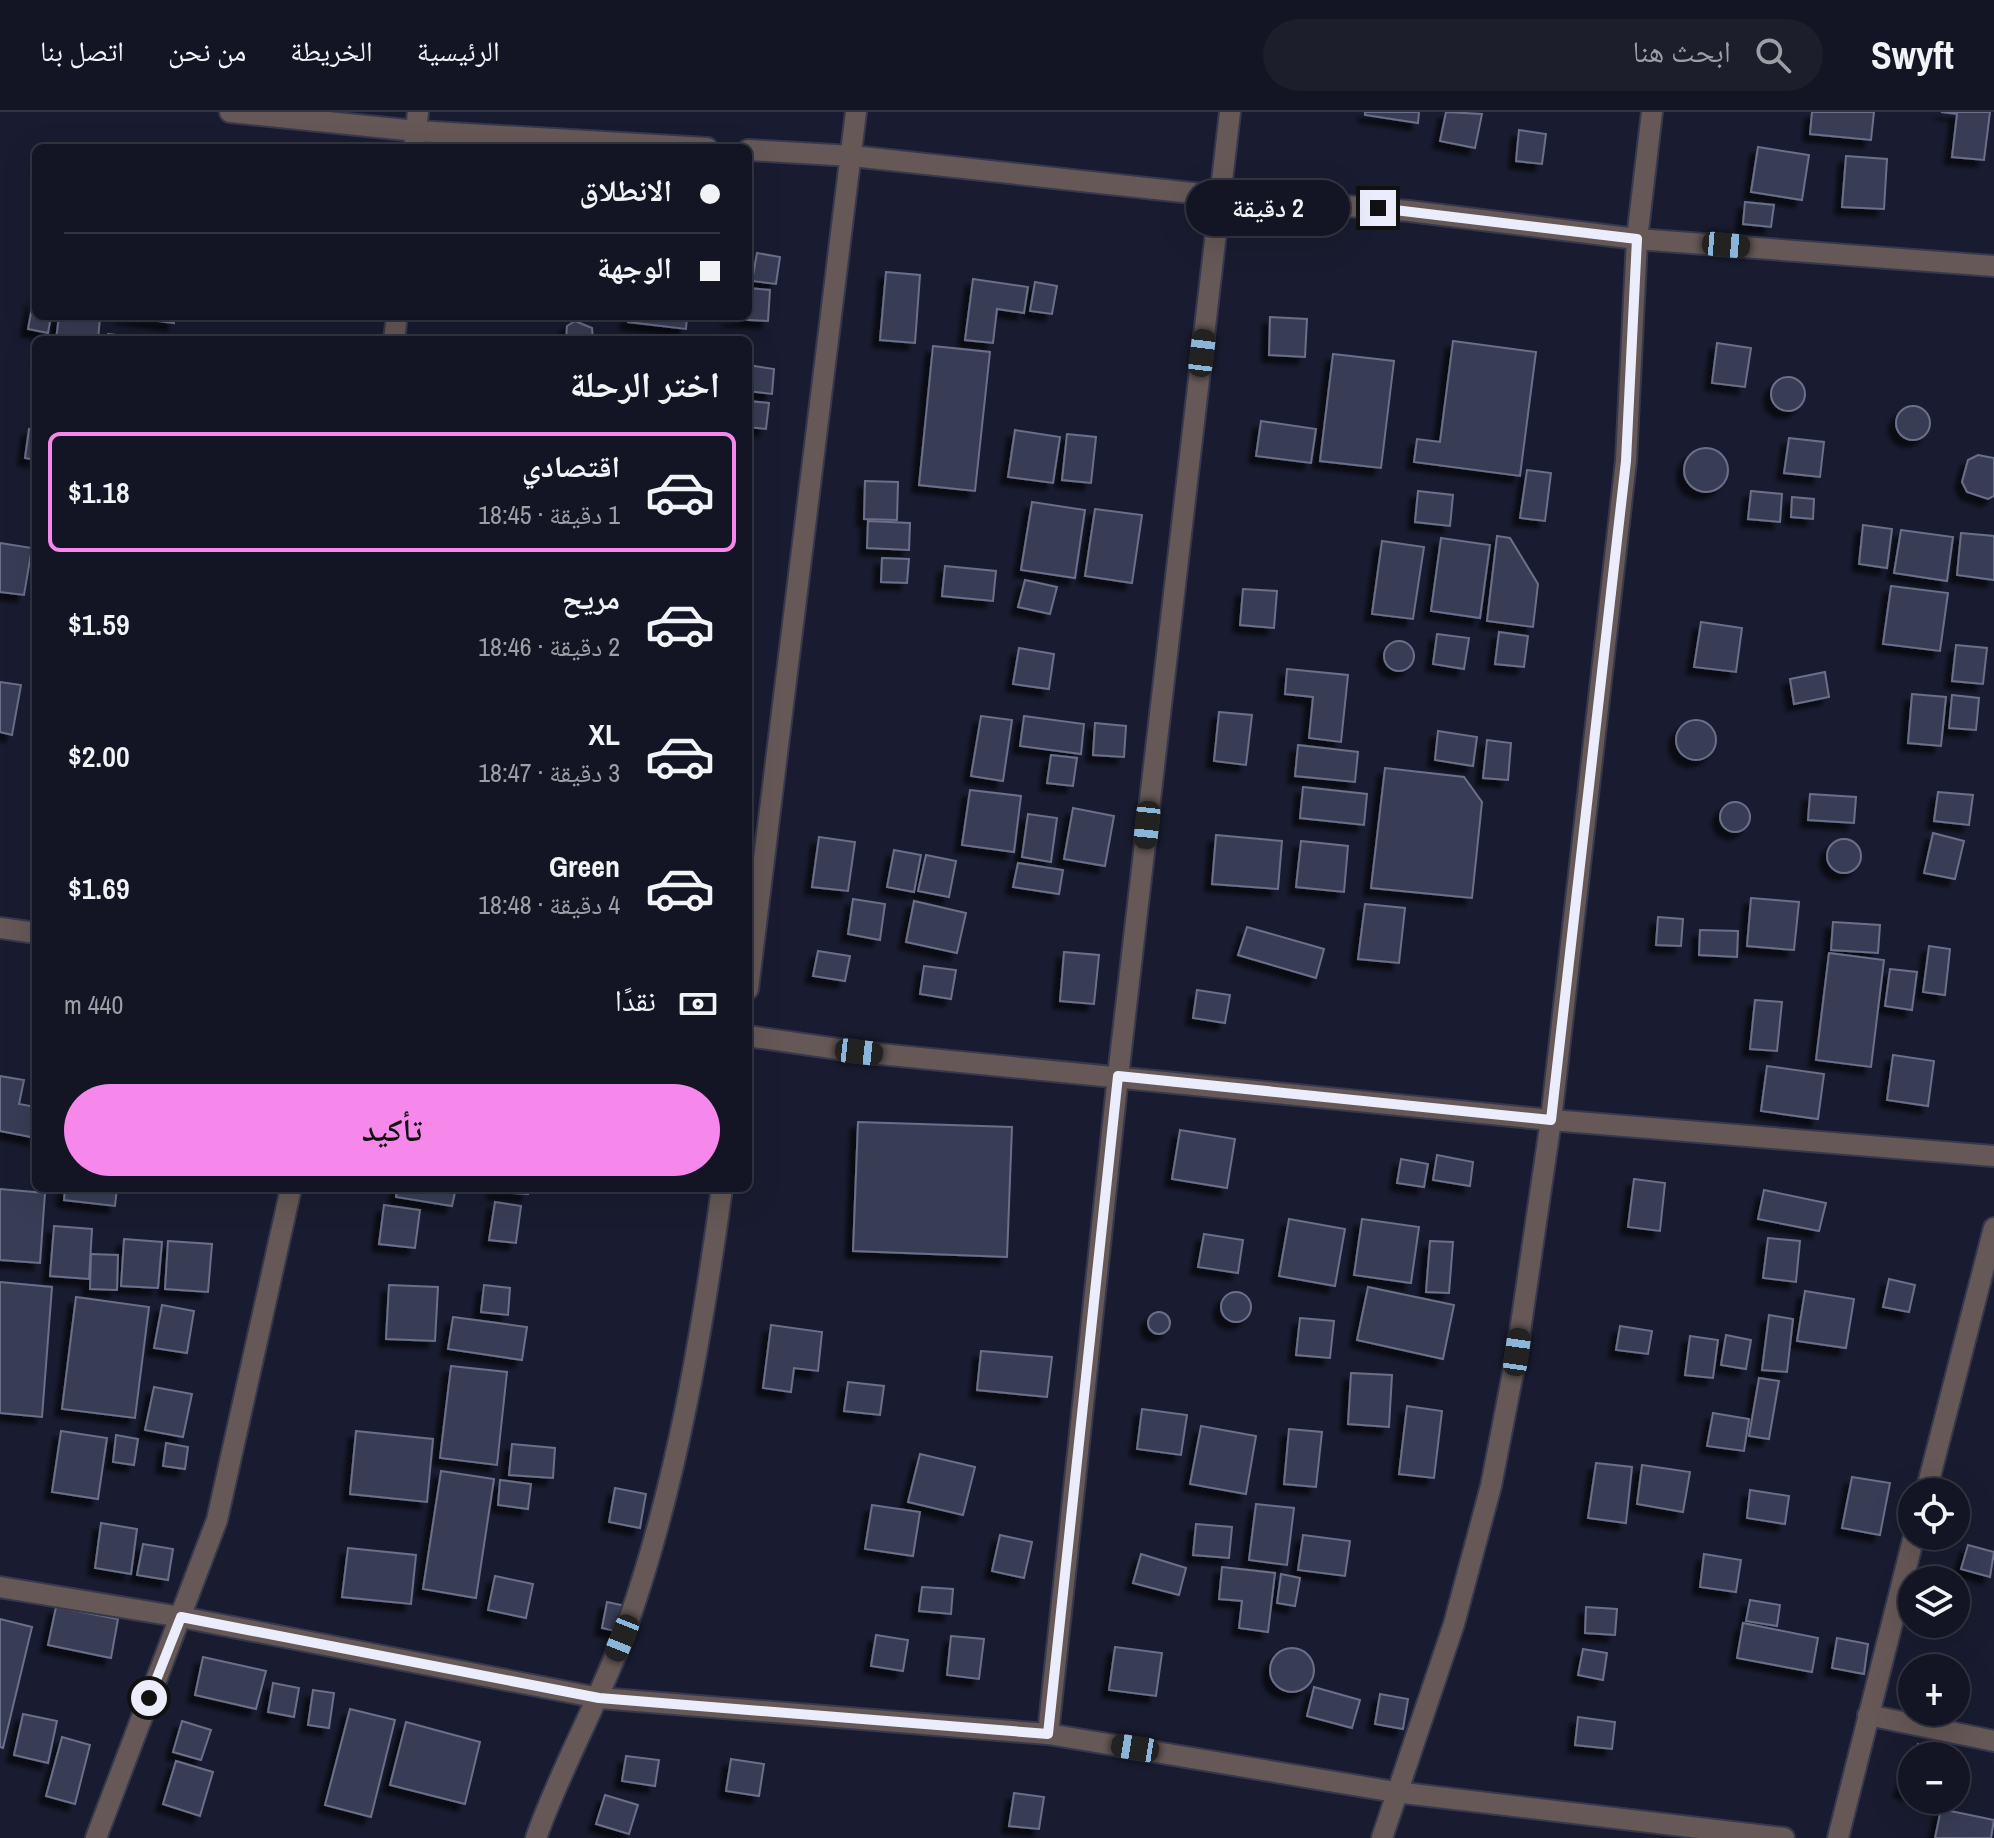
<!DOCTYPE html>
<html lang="ar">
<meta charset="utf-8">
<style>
body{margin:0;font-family:"Archivo Narrow","Noto Naskh Arabic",sans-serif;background:#1c1e2c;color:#f1f3f6;direction:rtl;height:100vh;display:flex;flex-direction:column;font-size:30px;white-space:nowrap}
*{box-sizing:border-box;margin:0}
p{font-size:26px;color:#9d9fa6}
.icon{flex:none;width:44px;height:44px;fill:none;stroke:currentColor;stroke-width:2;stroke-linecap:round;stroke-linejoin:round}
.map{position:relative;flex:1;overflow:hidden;direction:ltr}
.panel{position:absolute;left:32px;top:224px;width:720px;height:856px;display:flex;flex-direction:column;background:#131524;border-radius:12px;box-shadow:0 8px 32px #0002,0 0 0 2px #323441;direction:rtl}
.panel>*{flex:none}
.hud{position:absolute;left:32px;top:32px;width:720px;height:176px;border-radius:12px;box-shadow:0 8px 32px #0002,0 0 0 2px #323441;direction:rtl;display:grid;align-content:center;height:176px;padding:0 32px;background:#131524}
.fabs{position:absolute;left:1898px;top:1366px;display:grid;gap:16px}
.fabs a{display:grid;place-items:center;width:72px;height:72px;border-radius:50%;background:#131524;box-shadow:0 8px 32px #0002,0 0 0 2px #323441;font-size:40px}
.end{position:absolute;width:36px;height:36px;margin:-18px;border:10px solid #ebedfc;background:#111;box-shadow:0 0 0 4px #111}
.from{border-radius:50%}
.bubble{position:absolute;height:56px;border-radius:28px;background:#131524;box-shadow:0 8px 32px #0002,0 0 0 2px #323441;font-size:26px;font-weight:600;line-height:56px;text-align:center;direction:rtl}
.car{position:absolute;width:24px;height:48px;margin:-24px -12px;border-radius:10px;box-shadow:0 0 6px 2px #0007;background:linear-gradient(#222 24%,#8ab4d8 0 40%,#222 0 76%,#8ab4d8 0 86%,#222 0)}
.hud b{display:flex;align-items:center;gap:28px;height:76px;font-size:30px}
.hud b+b{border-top:2px solid #323441}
.hud i{width:20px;height:20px;background:#f1f3f6}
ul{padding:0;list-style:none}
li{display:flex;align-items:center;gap:24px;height:120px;margin:0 16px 12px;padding:0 16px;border:4px solid transparent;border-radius:12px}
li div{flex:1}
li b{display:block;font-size:30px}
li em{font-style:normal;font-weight:600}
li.on{border-color:#f788eb}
li>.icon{width:72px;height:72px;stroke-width:1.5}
h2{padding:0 32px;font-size:36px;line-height:96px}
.pay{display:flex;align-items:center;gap:20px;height:88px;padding:0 32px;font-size:30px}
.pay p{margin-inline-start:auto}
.action{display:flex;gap:16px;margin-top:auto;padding:16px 32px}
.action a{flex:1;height:92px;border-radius:48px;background:#f788eb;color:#111;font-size:32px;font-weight:600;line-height:92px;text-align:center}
header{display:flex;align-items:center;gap:48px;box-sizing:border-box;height:112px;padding:0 40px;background:#131524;border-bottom:2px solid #323441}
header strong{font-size:38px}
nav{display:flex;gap:44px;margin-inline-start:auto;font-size:28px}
.search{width:560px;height:72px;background:#1c1e2c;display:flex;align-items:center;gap:20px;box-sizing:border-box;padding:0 28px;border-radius:44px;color:#9d9fa6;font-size:30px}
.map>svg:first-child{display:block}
.building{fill:#393d54;stroke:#6b6f89;stroke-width:2;filter:url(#shadow)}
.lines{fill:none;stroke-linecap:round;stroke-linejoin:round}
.street-casing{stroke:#36394d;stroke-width:24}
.street{stroke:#655856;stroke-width:20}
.route{stroke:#ebedfc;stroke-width:10}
</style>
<header>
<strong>Swyft</strong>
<div class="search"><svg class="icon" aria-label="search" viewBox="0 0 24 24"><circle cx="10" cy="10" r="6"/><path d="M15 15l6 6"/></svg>ابحث هنا</div>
<nav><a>الرئيسية</a><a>الخريطة</a><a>من نحن</a><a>اتصل بنا</a></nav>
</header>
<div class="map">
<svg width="1994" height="1726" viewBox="0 0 1994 1726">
<defs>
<filter id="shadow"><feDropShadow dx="-7" dy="7" stdDeviation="2" flood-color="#0009"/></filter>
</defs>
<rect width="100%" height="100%" fill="#191c30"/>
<g class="building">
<path d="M1365,0h54l-1,11 -53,-8z"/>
<path d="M1446,0l36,2 -7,34 -35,-7z"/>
<path d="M1812,0h62l-3,28 -61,-6z"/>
<path d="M1941,0h49l-6,48 -32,-3 5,-43z"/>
<path d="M1519,18l27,4 -4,30 -26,-3z"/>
<path d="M1758,35l51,8 -7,45 -51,-8z"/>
<path d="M1846,44l41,3 -3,50 -42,-2z"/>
<path d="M1745,90l29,3 -3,22 -28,-3z"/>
<path d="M757,141l23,4 -4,27 -24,-3z"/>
<path d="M886,160l34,3 -5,68 -35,-3z"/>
<path d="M973,167l55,8 -4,26 -27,-4 -4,34 -28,-3z"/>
<path d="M1035,170l22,4 -5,28 -22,-3z"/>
<path d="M748,176l22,2 -2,31 -41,-2 21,-3z"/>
<path d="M34,185l2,19h15l-3,17 -20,-4z"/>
<path d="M59,204l41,2 -2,22h-42z"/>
<path d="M120,204h54v7z"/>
<path d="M628,204h59l-1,13 -58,-7z"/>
<path d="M1270,205l37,2 -2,38 -36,-2z"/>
<path d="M575,209l17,7 1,12h-27l1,-14z"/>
<path d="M108,222l52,6h-53z"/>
<path d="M1453,229l83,11 -16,124 -106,-14 3,-23 23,3z"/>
<path d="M1717,231l34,5 -6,39 -33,-4z"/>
<path d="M933,234l57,6 -15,139 -56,-6z"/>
<path d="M1333,242l61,7 -13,107 -61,-7z"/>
<path d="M748,253l26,4 -2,25 -24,-3z"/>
<circle cx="1788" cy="282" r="17"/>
<path d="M748,289l21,2 -3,26 -18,-2z"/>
<circle cx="1913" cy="311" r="17"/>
<path d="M1261,309l55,8 -5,34 -55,-7z"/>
<path d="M29,317l7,1v30l-11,-2z"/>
<path d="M1015,318l45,7 -7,46 -45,-6z"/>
<path d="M1067,322l29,3 -5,46 -29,-3z"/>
<path d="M1789,326l35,4 -4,35 -36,-4z"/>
<circle cx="1706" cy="358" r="22"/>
<path d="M1978,343l16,3v38l-6,3 -21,-7 -5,-10 6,-22z"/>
<path d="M1527,358l24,3 -6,48 -25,-3z"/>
<path d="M865,369l33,1 -1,38 -33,-1z"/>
<path d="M1418,379l35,4 -3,31 -35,-4z"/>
<path d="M1751,379l31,3 -2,28 -32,-3z"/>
<path d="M1792,385l22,2 -1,20 -22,-2z"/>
<path d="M1032,390l53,8 -10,68 -54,-8z"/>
<path d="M1095,397l47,6 -10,68 -47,-7z"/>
<path d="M868,409l42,2 -1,27 -42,-2z"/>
<path d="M1863,413l29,4 -5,39 -28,-4z"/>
<path d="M1901,418l52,7 -6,44 -53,-8z"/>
<path d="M1961,421l33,3v44l-37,-5z"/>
<path d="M1497,424l13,2 28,46 -5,43 -46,-6z"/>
<path d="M1441,426l49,7 -10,73 -49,-7z"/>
<path d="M1382,429l42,6 -11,72 -41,-5z"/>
<path d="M0,431l32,5 -8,47 -24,-3z"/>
<path d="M882,446l27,1 -2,24 -26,-1z"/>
<path d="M945,454l51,5 -3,30 -51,-5z"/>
<path d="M1025,468l32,7 -7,27 -32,-7z"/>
<path d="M1891,474l57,7 -8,58 -57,-7z"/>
<path d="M1243,477l34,2 -3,37 -34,-3z"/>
<path d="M1701,510l41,6 -6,44 -42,-5z"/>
<path d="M1499,520l29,4 -4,31 -29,-3z"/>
<path d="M1437,522l32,4 -5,31 -31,-5z"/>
<circle cx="1399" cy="544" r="15"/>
<path d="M1956,533l31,3 -4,36 -31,-3z"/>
<path d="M1019,536l35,6 -5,35 -36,-5z"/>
<path d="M1287,557l61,6 -7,67 -32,-4 4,-41 -28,-3z"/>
<path d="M1825,560l4,25 -35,7 -4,-25z"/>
<path d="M0,570l21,3 -9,50 -12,-3z"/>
<path d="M1912,582l34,3 -5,49 -33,-3z"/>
<path d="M1952,583l27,3 -3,32 -27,-2z"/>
<path d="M1219,600l33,3 -6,50 -32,-4z"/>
<path d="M981,604l31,4 -9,61 -32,-5z"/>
<path d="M1024,604l60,8 -3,30 -61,-8z"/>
<circle cx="1696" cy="628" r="20"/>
<path d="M1095,611l31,3 -2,31 -31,-2z"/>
<path d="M1438,619l39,6 -4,29 -38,-6z"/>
<path d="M1487,628l24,3 -3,37 -25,-2z"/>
<path d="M1298,633l60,7 -3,30 -60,-6z"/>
<path d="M1051,643l26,3 -4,28 -26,-3z"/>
<path d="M1385,656l79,9 18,25 -10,96 -101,-10z"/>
<path d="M1303,675l64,7 -3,31 -64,-7z"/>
<path d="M970,678l51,6 -7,56 -52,-7z"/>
<path d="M1938,680l35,3 -4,30 -35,-4z"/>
<path d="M1810,682l46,3 -2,26 -46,-3z"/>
<circle cx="1735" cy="705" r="15"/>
<path d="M1073,696l41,8 -9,50 -41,-7z"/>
<path d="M1028,702l29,4 -6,44 -29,-5z"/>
<path d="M1933,721l31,8 -9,38 -31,-6z"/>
<path d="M1216,723l66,6 -4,48 -66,-5z"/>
<path d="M819,725l36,5 -7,49 -36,-4z"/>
<circle cx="1844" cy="744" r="17"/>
<path d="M1301,729l47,5 -4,46 -48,-5z"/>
<path d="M894,738l27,5 -7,37 -27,-5z"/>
<path d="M926,743l30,6 -7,36 -31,-6z"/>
<path d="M1018,751l45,7 -4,24 -46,-7z"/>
<path d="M1751,786l48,4 -5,48 -47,-4z"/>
<path d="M853,787l32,5 -5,36 -32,-6z"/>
<path d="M914,789l52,12 -9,40 -51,-11z"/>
<path d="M1365,792l40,4 -6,55 -41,-4z"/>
<path d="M1658,805l25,2 -2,27 -25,-1z"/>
<path d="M1833,810l47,3 -2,28 -47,-3z"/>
<path d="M1247,815l77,22 -8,29 -78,-23z"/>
<path d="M1700,818l38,1 -1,26 -38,-2z"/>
<path d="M1929,834l21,3 -5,46 -22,-3z"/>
<path d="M818,839l32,5 -5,25 -32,-5z"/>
<path d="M1064,840l35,3 -5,49 -34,-3z"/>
<path d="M1829,841l55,7 -13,107 -55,-7z"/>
<path d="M924,854l32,4 -5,29 -31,-5z"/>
<path d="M1890,857l27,3 -5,38 -27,-4z"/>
<path d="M1197,878l33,5 -5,28 -32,-5z"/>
<path d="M1755,888l27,2 -5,49 -27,-2z"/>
<path d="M1893,943l41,6 -6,45 -41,-6z"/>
<path d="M1767,954l57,8 -6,45 -57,-8z"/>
<path d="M0,964l24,4 -5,24 17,3v31l-36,-7z"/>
<path d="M858,1010l154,5 -5,130 -154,-6z"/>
<path d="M1180,1018l55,9 -8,49 -55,-9z"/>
<path d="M1437,1043l36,7 -3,24 -37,-6z"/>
<path d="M1401,1047l27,5 -4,23 -27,-4z"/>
<path d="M1634,1067l31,4 -5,48 -32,-4z"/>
<path d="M65,1076h52l-2,18 -51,-6z"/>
<path d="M397,1076h59l-4,18 -56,-9z"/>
<path d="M494,1076h34v6l-34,-2z"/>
<path d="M0,1077l45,4 -5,70 -40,-3z"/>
<path d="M1764,1078l62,13 -7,28 -61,-12z"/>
<path d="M495,1090l26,4 -5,37 -27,-3z"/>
<path d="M384,1093l36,5 -5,38 -36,-4z"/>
<path d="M1289,1107l56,10 -10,57 -56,-10z"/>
<path d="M1362,1107l57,8 -8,56 -57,-8z"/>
<path d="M54,1114l38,3 -3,50 -39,-3z"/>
<path d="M1204,1122l39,6 -5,33 -40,-6z"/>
<path d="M1768,1126l32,3 -4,41 -33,-4z"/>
<path d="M124,1127l38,3 -4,46 -37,-2z"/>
<path d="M168,1129l44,3 -4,48 -43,-3z"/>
<path d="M1430,1129l23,1 -4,51 -23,-1z"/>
<path d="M91,1142l27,1 -1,35 -27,-1z"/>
<path d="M1889,1167l26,6 -6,27 -26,-5z"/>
<path d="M0,1170l52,5 -10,130 -42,-4z"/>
<path d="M389,1173l49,2 -3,54 -49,-2z"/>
<path d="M484,1173l26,3 -2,27 -27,-3z"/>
<path d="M1368,1175l86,18 -11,54 -86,-19z"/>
<path d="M1805,1179l49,8 -8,49 -49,-7z"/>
<circle cx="1236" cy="1195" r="15"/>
<path d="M76,1185l73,10 -14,111 -73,-9z"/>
<path d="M162,1193l32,6 -7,42 -33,-5z"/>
<circle cx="1159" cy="1211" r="11"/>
<path d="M1769,1203l24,4 -6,53 -25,-2z"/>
<path d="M453,1205l74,10 -5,33 -74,-11z"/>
<path d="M1300,1206l34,3 -4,37 -34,-3z"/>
<path d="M771,1213l51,7 -4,39 -24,-3 -3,24 -28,-4z"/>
<path d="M1620,1214l32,5 -4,23 -32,-4z"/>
<path d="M1726,1223l25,5 -5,29 -25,-4z"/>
<path d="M1690,1224l28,4 -5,38 -28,-3z"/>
<path d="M981,1239l71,6 -5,40 -70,-7z"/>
<path d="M451,1254l56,6 -10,93 -57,-7z"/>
<path d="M1351,1261l41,2 -3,52 -41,-3z"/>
<path d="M1759,1266l20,3 -10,58 -20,-3z"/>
<path d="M848,1270l36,4 -4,29 -36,-4z"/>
<path d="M154,1275l38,7 -9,43 -38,-7z"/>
<path d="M1407,1294l35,5 -8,67 -35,-4z"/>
<path d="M1142,1297l45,6 -6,40 -44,-6z"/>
<path d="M1713,1301l36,6 -5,32 -37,-5z"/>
<path d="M1201,1314l55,10 -10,58 -56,-10z"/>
<path d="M1289,1317l33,3 -6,55 -32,-3z"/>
<path d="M61,1319l46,7 -9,61 -46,-7z"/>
<path d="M356,1319l77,8 -6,63 -77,-8z"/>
<path d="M116,1323l22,4 -4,26 -21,-3z"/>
<path d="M166,1331l22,4 -3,22 -22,-3z"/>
<path d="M512,1332l43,4 -2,30 -44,-3z"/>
<path d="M920,1342l55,13 -12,48 -55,-13z"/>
<path d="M1596,1351l36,4 -6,56 -38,-5z"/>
<path d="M1642,1353l48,7 -7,40 -46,-8z"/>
<path d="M441,1359l53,8 -18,119 -53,-9z"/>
<path d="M1852,1365l38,6 -10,52 -38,-7z"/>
<path d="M500,1368l31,4 -3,25 -30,-4z"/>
<path d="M615,1376l31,6 -6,34 -31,-6z"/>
<path d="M1750,1378l39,6 -4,28 -38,-6z"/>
<path d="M1256,1392l38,4 -7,57 -38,-5z"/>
<path d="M872,1393l48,7 -7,44 -48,-7z"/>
<path d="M101,1411l36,6 -6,45 -36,-6z"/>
<path d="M1196,1412l36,3 -3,31 -36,-3z"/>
<path d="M1000,1423l32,7 -8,36 -32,-7z"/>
<path d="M1303,1423l47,6 -5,35 -47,-6z"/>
<path d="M143,1432l30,5 -5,31 -31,-5z"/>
<path d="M1968,1433l26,7 -4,25 -29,-8z"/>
<path d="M348,1436l68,7 -5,49 -69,-7z"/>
<path d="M1141,1442l45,14 -7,27 -46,-12z"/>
<path d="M1704,1442l37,6 -5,32 -36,-5z"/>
<path d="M1222,1455l53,6 -7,59 -29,-4 3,-27 -23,-2z"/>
<path d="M1281,1462l19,4 -5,28 -18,-3z"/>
<path d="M495,1464l38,8 -7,34 -38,-8z"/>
<path d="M922,1475l31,2 -2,25 -32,-3z"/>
<path d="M1750,1488l30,5 -3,21 -31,-5z"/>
<path d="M607,1490l19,4 -6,26 -18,-4z"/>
<path d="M56,1495l62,12 -7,39 -63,-13z"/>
<path d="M1586,1495l31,2 -2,26 -30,-2z"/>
<path d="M0,1507l32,8 -29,121 -3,-1z"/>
<path d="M1743,1511l75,15 -6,34 -75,-14z"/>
<path d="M876,1523l32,5 -5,31 -32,-5z"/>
<path d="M951,1524l33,3 -5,40 -32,-4z"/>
<path d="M1837,1526l31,6 -4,30 -32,-6z"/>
<path d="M1115,1535l47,6 -6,43 -47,-6z"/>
<circle cx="1292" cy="1558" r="22"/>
<path d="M1583,1537l24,4 -4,27 -25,-5z"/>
<path d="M203,1545l63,14 -10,38 -61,-14z"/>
<path d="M273,1571l26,5 -5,29 -26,-5z"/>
<path d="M1314,1575l46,13 -8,28 -45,-12z"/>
<path d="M313,1578l21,3 -5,35 -21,-3z"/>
<path d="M1380,1582l28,5 -5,30 -28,-5z"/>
<path d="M350,1597l45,11 -24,97 -46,-12z"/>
<path d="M23,1602l34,7 -9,42 -34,-8z"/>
<path d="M1578,1605l37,5 -3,27 -37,-4z"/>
<path d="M182,1609l29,9 -10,30 -28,-8z"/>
<path d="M406,1610l74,20 -15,62 -75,-19z"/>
<path d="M62,1625l28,8 -15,59 -29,-8z"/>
<path d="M1918,1632l33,12h-38z"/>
<path d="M626,1644l33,4 -4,26 -33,-5z"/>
<path d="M731,1647l33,5 -5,32 -33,-5z"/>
<path d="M1912,1648v34l-11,-4z"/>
<path d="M176,1649l37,11 -13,44 -37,-12z"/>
<path d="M1014,1681l30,4 -5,32 -30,-3z"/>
<path d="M605,1683l33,10 -9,29 -33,-10z"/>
<path d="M1941,1697l53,11 -3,18h-56z"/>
</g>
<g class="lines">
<defs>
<g id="street">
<path d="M230,0l186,19 291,17"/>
<path d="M414,36l4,-36"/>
<path d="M748,38l104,6 368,40 189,15 228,28 357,27"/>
<path d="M394,228l3,-24"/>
<path d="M0,816l36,5"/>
<path d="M748,877l108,-877"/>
<path d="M748,924l111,16 692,68 443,36"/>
<path d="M1926,1380l68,-264"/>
<path d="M0,1475l181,30 418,81 449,36 347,58 389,46"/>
<path d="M1868,1603l126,26"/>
<path d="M1048,1622l70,-658 112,-964"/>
<path d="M96,1726l121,-318 74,-332"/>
<path d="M536,1726c26,-74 67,-143 93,-218 48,-138 73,-287 93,-432"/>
<path d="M1382,1726l72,-214 37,-138 26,-134 34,-232 75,-659 11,-222 15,-127"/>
<path d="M1838,1726l76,-302"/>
</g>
</defs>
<use href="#street" class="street-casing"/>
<use href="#street" class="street"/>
</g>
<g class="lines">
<path class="route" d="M149,1586l32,-81 418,81 449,36 70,-658 433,44 75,-659 11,-222 -259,-31"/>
</g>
</svg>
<div class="fabs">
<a><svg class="icon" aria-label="locate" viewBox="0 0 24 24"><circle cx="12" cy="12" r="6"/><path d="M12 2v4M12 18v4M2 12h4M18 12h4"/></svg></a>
<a><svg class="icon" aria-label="layers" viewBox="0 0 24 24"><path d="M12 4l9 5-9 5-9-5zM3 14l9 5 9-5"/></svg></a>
<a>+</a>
<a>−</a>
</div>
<i class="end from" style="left:149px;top:1586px"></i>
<i class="end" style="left:1378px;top:96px"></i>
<div class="bubble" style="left:1186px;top:68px;width:164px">2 دقيقة</div>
<i class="car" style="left:1726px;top:133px;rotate:95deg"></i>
<i class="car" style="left:1202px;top:241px;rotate:7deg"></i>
<i class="car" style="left:1147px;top:713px;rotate:186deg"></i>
<i class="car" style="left:859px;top:940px;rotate:96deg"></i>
<i class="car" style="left:1517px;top:1240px;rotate:8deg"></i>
<i class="car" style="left:622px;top:1526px;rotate:202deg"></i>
<i class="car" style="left:1135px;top:1636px;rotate:279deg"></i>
<div class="hud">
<b><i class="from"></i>الانطلاق</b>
<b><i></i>الوجهة</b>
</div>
<section class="panel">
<h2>اختر الرحلة</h2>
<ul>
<li class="on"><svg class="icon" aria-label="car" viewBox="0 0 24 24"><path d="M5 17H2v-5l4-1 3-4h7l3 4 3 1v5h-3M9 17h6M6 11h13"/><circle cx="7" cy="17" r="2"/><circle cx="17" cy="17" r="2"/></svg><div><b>اقتصادي</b><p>1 دقيقة · 18:45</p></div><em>$1.18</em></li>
<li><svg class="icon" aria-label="car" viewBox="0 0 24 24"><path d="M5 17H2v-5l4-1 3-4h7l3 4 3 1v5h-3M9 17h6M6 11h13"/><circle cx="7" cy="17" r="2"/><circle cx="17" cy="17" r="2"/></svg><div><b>مريح</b><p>2 دقيقة · 18:46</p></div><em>$1.59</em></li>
<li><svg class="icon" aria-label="car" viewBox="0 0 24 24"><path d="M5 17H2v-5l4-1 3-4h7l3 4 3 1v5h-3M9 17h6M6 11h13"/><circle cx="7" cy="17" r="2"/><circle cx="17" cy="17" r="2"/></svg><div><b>XL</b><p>3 دقيقة · 18:47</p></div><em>$2.00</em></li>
<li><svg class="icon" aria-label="car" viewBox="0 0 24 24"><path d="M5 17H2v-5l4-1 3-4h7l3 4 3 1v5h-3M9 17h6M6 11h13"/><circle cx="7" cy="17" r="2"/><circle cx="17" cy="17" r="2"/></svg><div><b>Green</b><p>4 دقيقة · 18:48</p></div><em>$1.69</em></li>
</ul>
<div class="pay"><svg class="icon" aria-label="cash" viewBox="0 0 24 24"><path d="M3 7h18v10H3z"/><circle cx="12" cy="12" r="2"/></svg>نقدًا<p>440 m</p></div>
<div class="action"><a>تأكيد</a></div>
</section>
</div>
